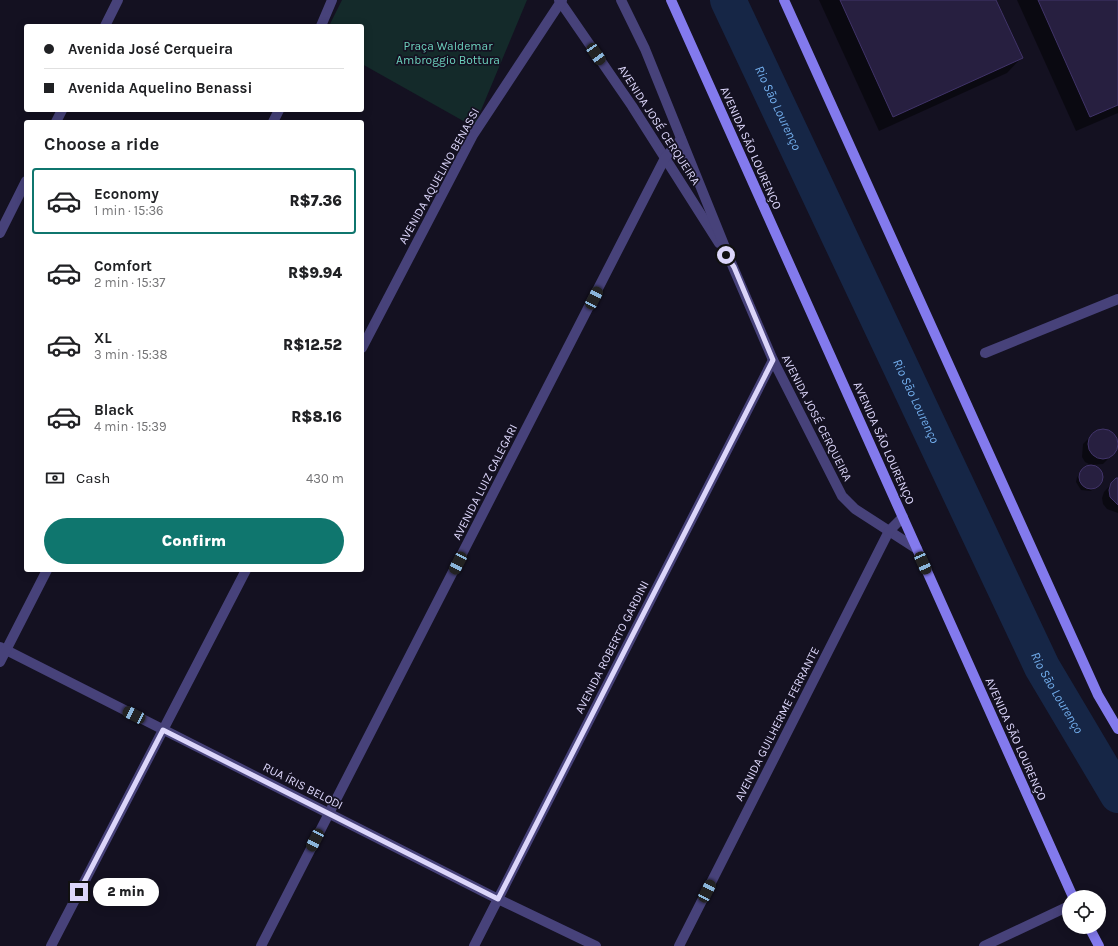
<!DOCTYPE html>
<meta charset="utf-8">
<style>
body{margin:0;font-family:Karla,sans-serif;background:#f2f2f2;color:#202124;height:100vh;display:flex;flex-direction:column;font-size:15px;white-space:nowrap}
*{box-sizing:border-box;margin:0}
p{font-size:13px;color:#757577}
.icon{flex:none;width:22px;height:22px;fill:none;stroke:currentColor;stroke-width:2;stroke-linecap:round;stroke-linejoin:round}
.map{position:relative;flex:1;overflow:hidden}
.sheet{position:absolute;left:24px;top:120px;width:340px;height:452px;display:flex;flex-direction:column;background:#fff;border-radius:4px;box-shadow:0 2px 10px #0003}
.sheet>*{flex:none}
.guide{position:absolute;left:24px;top:24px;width:340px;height:88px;border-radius:4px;box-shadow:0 2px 10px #0003;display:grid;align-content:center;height:88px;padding:0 20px;background:#fff}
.fabs{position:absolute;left:1062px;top:890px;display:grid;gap:8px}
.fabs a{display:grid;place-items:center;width:44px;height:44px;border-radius:50%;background:#fff;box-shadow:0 2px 10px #0003;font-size:20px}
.end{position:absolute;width:18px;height:18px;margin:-9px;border:5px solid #dcd6fa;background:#111;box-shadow:0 0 0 2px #111}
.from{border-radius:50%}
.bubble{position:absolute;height:28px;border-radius:14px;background:#fff;box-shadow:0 2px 10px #0003;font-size:13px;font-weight:800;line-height:28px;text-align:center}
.car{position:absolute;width:12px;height:24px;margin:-12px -6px;border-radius:5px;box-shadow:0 0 3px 1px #0007;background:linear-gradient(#222 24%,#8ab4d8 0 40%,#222 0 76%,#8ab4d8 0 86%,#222 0)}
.guide b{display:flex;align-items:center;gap:14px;height:38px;font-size:15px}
.guide b+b{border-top:1px solid #e0e0e0}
.guide i{width:10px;height:10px;background:#202124}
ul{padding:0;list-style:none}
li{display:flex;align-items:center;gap:12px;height:66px;margin:0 8px 6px;padding:0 12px;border:2px solid transparent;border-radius:4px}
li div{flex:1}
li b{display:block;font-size:15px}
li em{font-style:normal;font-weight:800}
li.on{border-color:#0f766e}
li>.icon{width:36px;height:36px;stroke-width:1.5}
h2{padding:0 20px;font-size:18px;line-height:48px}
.pay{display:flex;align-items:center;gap:10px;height:44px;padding:0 20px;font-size:15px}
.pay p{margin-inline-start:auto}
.cta{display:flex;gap:8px;margin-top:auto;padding:8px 20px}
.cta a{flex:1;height:46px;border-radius:24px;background:#0f766e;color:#fff;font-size:16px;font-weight:800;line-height:46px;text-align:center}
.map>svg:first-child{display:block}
.green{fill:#142a2a}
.shadow{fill:#0007}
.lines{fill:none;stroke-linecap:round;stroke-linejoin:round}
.river{stroke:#162646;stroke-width:36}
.building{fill:#271f40;stroke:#413469}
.service{stroke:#47427a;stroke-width:10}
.minor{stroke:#47427a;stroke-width:10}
.secondary{stroke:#837aed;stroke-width:10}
.route{stroke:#dcd6fa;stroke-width:5}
.labels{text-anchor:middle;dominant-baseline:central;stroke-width:3.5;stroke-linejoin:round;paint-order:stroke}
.park-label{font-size:12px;fill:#6cd0bc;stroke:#141121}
.street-label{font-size:12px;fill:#dcd6fa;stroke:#141121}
.water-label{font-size:13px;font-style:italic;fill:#72adec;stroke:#141121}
</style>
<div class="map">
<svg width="1118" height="946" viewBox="0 0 1118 946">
<rect width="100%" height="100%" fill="#141121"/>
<path class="green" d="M342,0h185l-53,127 -112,-63v-38h-33z"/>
<g class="shadow">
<path d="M819,0h176l26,58 -14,15 -128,58z"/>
<path d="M1017,0h101v113l-42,18z"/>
<path d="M1108,430l9,9 1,6 -2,6 -13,13 -12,1 -6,-3 -3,-5 1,-13 12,-12z"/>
<path d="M1088,466l9,1 5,9v4l-11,11 -10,-1 -5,-8 1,-5z"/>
<path d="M1116,479h2v34l-11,-4 -4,-5 -1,-6 2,-6z"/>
</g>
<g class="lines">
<path class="river" id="s1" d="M728,0l314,667 76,128"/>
</g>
<g class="building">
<path d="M840,0h156l27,58 -130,59z"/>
<path d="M1038,0h80v105l-28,12z"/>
<circle cx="1103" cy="444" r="15"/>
<circle cx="1091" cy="477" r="12"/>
<path d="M1116,478h2v27l-8,-8 -1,-7 2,-7z"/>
</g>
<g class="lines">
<path class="service" d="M985,353l133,-54"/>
<g class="minor">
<path d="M559,0l73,106 87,137"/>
<path d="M621,0l24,49 88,218 40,93 69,136 13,13 62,40"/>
<path d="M105,26l13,-26"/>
<path d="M321,26l11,-26"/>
<path d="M56,122l6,-12"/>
<path d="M273,122l6,-12"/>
<path d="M0,233l26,-52"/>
<path d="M362,348l111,-213 89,-135"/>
<path d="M0,647l498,252 98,47"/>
<path d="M0,662l47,-92"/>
<path d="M51,946l195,-376"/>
<path d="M261,946l404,-788 16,-19"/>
<path d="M474,946l299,-586"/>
<path d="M679,946l210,-415 14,-14"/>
<path d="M984,946l85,-40"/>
</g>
<g class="secondary">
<path d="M671,0l402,897"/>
<path d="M784,0l314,695 20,34"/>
<path d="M1089,927l10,19"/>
</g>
</g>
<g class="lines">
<path class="route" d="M79,892l84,-162 335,169 275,-539 -39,-93 -8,-12"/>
</g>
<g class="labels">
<g class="park-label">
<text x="448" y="46">Praça Waldemar<tspan x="448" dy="14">Ambroggio Bottura</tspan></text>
</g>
<g class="street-label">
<text transform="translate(659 125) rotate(57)">AVENIDA JOSÉ CERQUEIRA</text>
<text transform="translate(751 148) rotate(66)">AVENIDA SÃO LOURENÇO</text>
<text transform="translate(439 176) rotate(-61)">AVENIDA AQUELINO BENASSI</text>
<text transform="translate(817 418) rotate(63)">AVENIDA JOSÉ CERQUEIRA</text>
<text transform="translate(884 443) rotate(66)">AVENIDA SÃO LOURENÇO</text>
<text transform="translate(485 482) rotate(-63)">AVENIDA LUIZ CALEGARI</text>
<text transform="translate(612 647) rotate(-63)">AVENIDA ROBERTO GARDINI</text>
<text transform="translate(777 724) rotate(-63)">AVENIDA GUILHERME FERRANTE</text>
<text transform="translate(1016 739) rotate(66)">AVENIDA SÃO LOURENÇO</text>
<text transform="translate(303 786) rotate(27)">RUA ÍRIS BELODI</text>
</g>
<g class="water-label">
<text stroke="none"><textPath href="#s1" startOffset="119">Rio São Lourenço</textPath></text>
<text stroke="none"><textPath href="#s1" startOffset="443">Rio São Lourenço</textPath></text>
<text stroke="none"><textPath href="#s1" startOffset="767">Rio São Lourenço</textPath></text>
</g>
</g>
</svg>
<div class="fabs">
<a><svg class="icon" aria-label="locate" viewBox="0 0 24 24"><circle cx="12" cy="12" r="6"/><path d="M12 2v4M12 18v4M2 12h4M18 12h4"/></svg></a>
</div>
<i class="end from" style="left:726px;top:255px"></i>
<i class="end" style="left:79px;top:892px"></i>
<div class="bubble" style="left:93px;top:878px;width:66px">2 min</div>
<i class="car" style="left:596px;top:54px;rotate:145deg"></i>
<i class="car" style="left:594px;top:298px;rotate:27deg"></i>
<i class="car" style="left:458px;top:563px;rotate:207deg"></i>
<i class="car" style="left:923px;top:563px;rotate:156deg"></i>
<i class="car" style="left:134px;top:715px;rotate:297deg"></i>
<i class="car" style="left:315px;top:840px;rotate:207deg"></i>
<i class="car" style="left:707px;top:891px;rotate:27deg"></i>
<div class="guide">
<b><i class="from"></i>Avenida José Cerqueira</b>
<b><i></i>Avenida Aquelino Benassi</b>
</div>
<section class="sheet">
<h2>Choose a ride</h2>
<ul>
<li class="on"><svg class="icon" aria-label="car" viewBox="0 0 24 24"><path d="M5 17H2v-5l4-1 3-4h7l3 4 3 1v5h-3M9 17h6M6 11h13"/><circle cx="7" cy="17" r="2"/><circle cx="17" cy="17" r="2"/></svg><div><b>Economy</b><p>1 min · 15:36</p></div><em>R$7.36</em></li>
<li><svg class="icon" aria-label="car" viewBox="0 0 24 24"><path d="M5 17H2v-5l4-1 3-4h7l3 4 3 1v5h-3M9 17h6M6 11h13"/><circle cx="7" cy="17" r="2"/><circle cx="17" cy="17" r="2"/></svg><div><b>Comfort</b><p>2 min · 15:37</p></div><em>R$9.94</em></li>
<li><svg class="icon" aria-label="car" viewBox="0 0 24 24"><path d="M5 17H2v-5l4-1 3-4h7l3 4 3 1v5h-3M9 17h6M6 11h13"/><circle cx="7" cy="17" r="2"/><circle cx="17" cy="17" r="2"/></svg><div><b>XL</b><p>3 min · 15:38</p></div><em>R$12.52</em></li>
<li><svg class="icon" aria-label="car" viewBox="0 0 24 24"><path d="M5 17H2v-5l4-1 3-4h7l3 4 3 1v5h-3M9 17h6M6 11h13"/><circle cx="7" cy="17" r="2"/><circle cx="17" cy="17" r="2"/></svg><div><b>Black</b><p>4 min · 15:39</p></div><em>R$8.16</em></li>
</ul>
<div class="pay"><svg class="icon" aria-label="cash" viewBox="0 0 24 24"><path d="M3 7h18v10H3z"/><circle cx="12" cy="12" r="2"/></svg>Cash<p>430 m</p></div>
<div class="cta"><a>Confirm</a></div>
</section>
</div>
